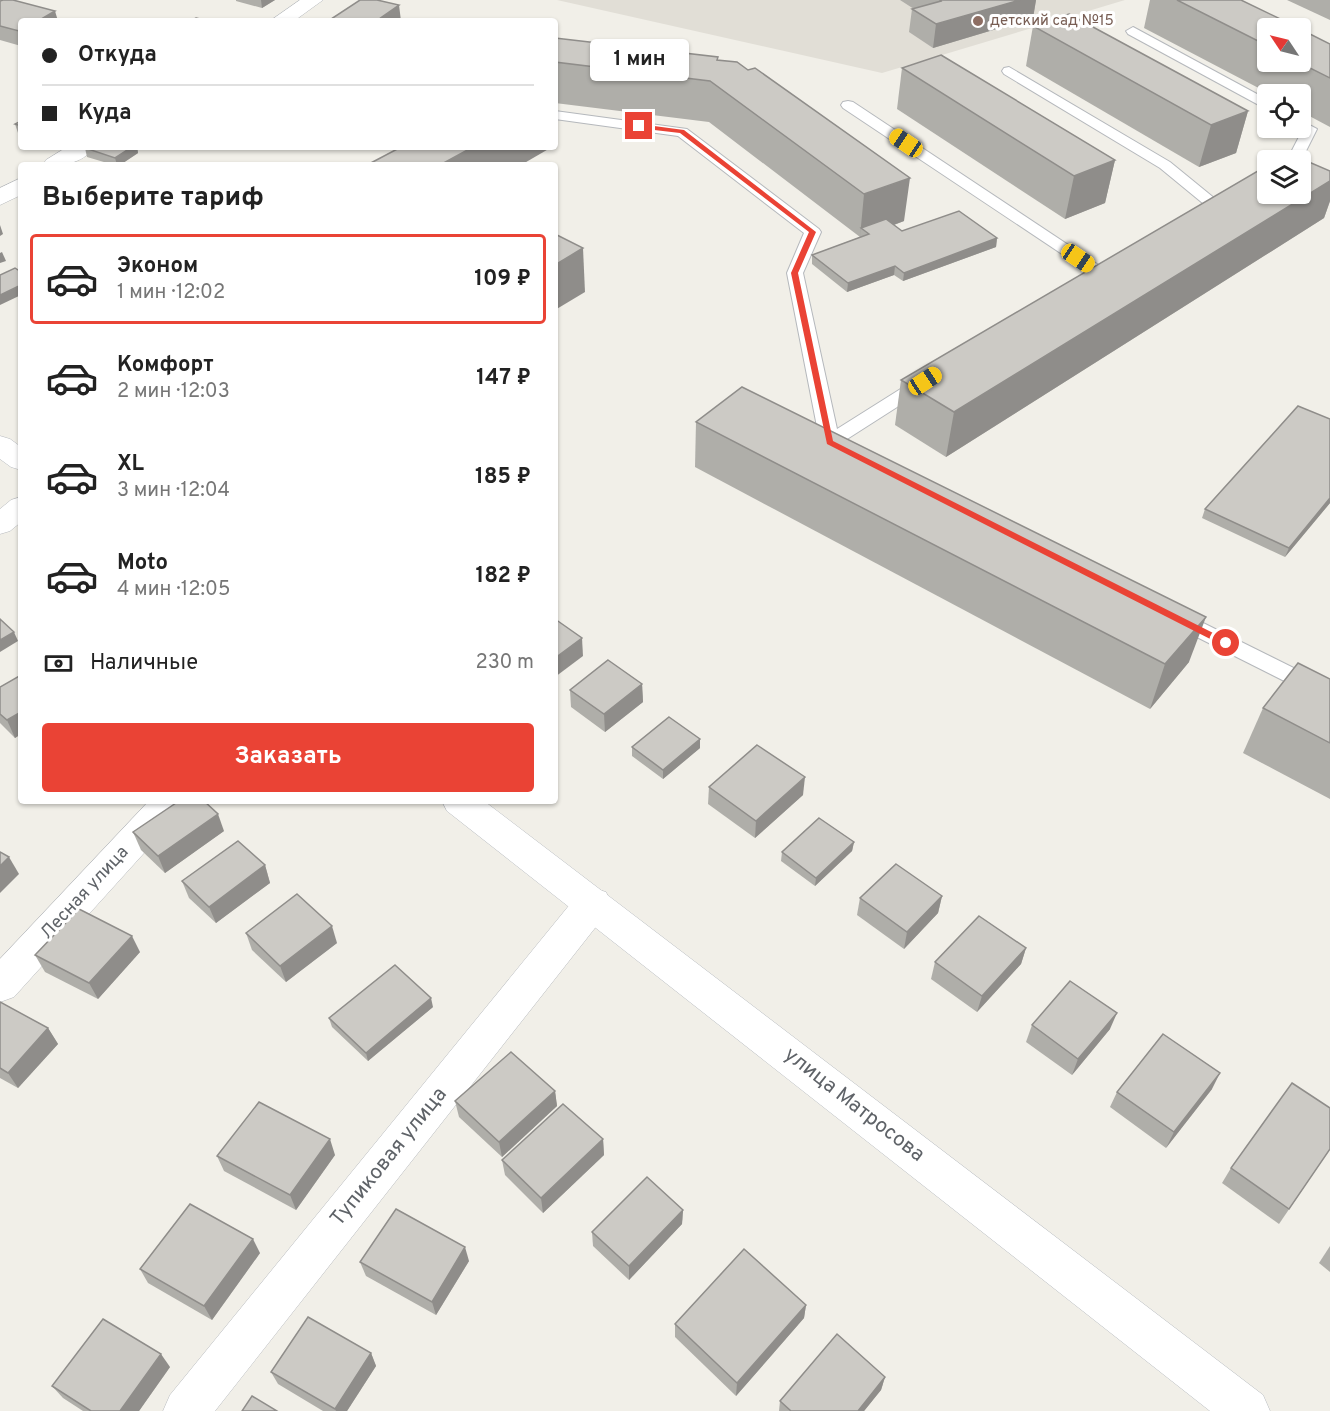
<!DOCTYPE html>
<html lang="ru">
<meta charset="utf-8">
<style>
body{margin:0;font-family:Overpass,sans-serif;background:#f6f6f6;color:#222;height:100vh;display:flex;flex-direction:column;font-size:22px;white-space:nowrap}
*{box-sizing:border-box;margin:0}
p{font-size:20px;color:#767676}
.icon{flex:none;width:33px;height:33px;fill:none;stroke:currentColor;stroke-width:2;stroke-linecap:round;stroke-linejoin:round}
.map{position:relative;flex:1;overflow:hidden}
.drawer{position:absolute;left:18px;top:162px;width:540px;height:642px;display:flex;flex-direction:column;background:#fff;border-radius:6px;box-shadow:0 2px 4px #0004}
.drawer>*{flex:none}
.hud{position:absolute;left:18px;top:18px;width:540px;height:132px;border-radius:6px;box-shadow:0 2px 4px #0004;display:grid;align-content:center;height:132px;padding:0 24px;background:#fff}
.needle{width:39px;rotate:305deg}
.fabs{position:absolute;left:1257px;top:18px;display:grid;gap:12px}
.fabs a{display:grid;place-items:center;width:54px;height:54px;border-radius:6px;background:#fff;box-shadow:0 2px 4px #0004;font-size:30px}
.end{position:absolute;width:27px;height:27px;margin:-14px;border:8px solid #ea4335;background:#fff;box-shadow:0 0 0 3px #fff}
.from{border-radius:50%}
.bubble{position:absolute;height:42px;border-radius:6px;background:#fff;box-shadow:0 2px 4px #0004;font-size:20px;font-weight:700;line-height:42px;text-align:center}
.car{position:absolute;width:18px;height:36px;margin:-18px -9px;border-radius:8px;box-shadow:0 0 4px 2px #0007;background:linear-gradient(#f5c518 24%,#345 0 40%,#f5c518 0 76%,#345 0 86%,#f5c518 0)}
.hud b{display:flex;align-items:center;gap:21px;height:57px;font-size:22px}
.hud b+b{border-top:2px solid #e0e0e0}
.hud i{width:15px;height:15px;background:#222}
ul{padding:0;list-style:none}
li{display:flex;align-items:center;gap:18px;height:90px;margin:0 12px 9px;padding:0 12px;border:3px solid transparent;border-radius:6px}
li div{flex:1}
li b{display:block;font-size:22px}
li em{font-style:normal;font-weight:700}
li.selected{border-color:#ea4335}
li>.icon{width:54px;height:54px;stroke-width:1.5}
h2{padding:0 24px;font-size:27px;line-height:72px}
.pay{display:flex;align-items:center;gap:15px;height:66px;padding:0 24px;font-size:22px}
.pay p{margin-inline-start:auto}
.button{display:flex;gap:12px;margin-top:auto;padding:12px 24px}
.button a{flex:1;height:69px;border-radius:6px;background:#ea4335;color:#fff;font-size:24px;font-weight:700;line-height:69px;text-align:center}
.map>svg:first-child{display:block}
.education{fill:#e1ded6}
.lines{fill:none;stroke-linecap:round;stroke-linejoin:round}
.service-casing{stroke:#b5b8bc;stroke-width:2}
.minor-casing{stroke:#b5b8bc;stroke-width:1}
.secondary-casing{stroke:#b6babf;stroke-width:1}
.service{fill:#fff;fill-rule:evenodd}
.minor{fill:#fff;fill-rule:evenodd}
.secondary{fill:#fff;fill-rule:evenodd}
.wall{fill:#afaea9}
.shaded-wall{fill:#8f8d8a}
.building{fill:#cccac5;stroke:#8f8d8a;stroke-width:1.5}
.route{fill:#ea4335}
.education-dot{fill:#8d6e63;stroke:#fff;stroke-width:2}
.labels{text-anchor:middle;dominant-baseline:central;stroke-width:6;stroke-linejoin:round;paint-order:stroke}
.far-education-label{font-size:15px;fill:#785e54;stroke:#fff;text-anchor:start}
.street-label{font-size:18px;fill:#5f6368;stroke:#fff}
.near-street-label{font-size:21px;fill:#5f6368;stroke:#fff}
</style>
<div class="map">
<svg width="1330" height="1411" viewBox="0 0 1330 1411">
<rect width="100%" height="100%" fill="#f1efe8"/>
<path class="education" d="M557,0h568l-243,73z"/>
<g class="lines">
<defs>
<g id="service">
<path d="M1133,27l135,73v10l-140,-76 -2,-3z"/>
<path d="M1009,67l161,95 49,40 -8,5 -6,-2 -45,-37 -156,-94 -2,-3 2,-3z"/>
<path d="M848,101l5,1 253,168 -8,5 -6,-1 -249,-166 -2,-3 2,-3z"/>
<path d="M555,111l132,18 132,100 2,3 -18,41 34,156 81,-51h12l3,4 -3,4 -86,55 10,8 -3,4c-11,3 -24,-2 -31,-11l-33,-169 17,-40 -126,-97 -123,-17z"/>
<path d="M1300,120l17,9 -17,34v-3h-13l15,-29 -7,-3h5z"/>
<path d="M1173,608l157,78v18l-165,-83 -3,-5 3,-5z"/>
</g>
<g id="minor">
<path d="M300,0h23l-29,21h-24z"/>
<path d="M67,147h27c-12,18 -32,18 -51,18l3,-5z"/>
<path d="M21,178v17l-21,10v-17z"/>
<path d="M21,497v25l-11,9 -10,3v-25l11,-9z"/>
<path d="M149,801h38l-5,10 -168,186 -14,5v-43z"/>
<path d="M593,888l13,4 5,11 -5,11 -391,497h-52l7,-16 410,-503z"/>
</g>
<g id="secondary">
<path d="M0,436l10,3 11,8v23l-10,-3 -11,-8z"/>
<path d="M442,801h42l779,594 7,16h-60l-763,-600z"/>
</g>
</defs>
<use href="#service" class="service-casing"/>
<use href="#minor" class="minor-casing"/>
<use href="#secondary" class="secondary-casing"/>
<use href="#service" class="service"/>
<use href="#minor" class="minor"/>
<use href="#secondary" class="secondary"/>
</g>
<g class="wall">
<path d="M236,0h39l-13,8 -26,-7z"/>
<path d="M900,0h136l-3,18 -100,30 -24,-16 3,-23h2z"/>
<path d="M1150,0h91l27,28v34h32l30,-18v83l-30,-16v-17h-30l-126,-66z"/>
<path d="M1287,0h43v20z"/>
<path d="M0,1l21,20v25l-21,-6z"/>
<path d="M1033,26l215,85 -12,42 -37,14 -173,-101z"/>
<path d="M555,38l163,22 186,161 -10,4 8,6 95,7 -1,9 -93,34 -9,-6 -47,17 -35,-28v-9l48,-18 -151,-115 -154,-19z"/>
<path d="M902,68l213,92 -10,43 -40,16 -168,-110z"/>
<path d="M21,121v13l-3,-1 -3,-9z"/>
<path d="M86,147h51l1,6 -18,12h-6l-27,-8 -2,-9z"/>
<path d="M1330,171v30l-6,17 -378,239 -51,-32 6,-45z"/>
<path d="M1330,419v84l-45,54 -83,-39 3,-9z"/>
<path d="M696,422l493,240 -39,47 -455,-242z"/>
<path d="M21,675v59l-6,4 -15,-15v-36z"/>
<path d="M1330,679v120l-87,-46 20,-45z"/>
<path d="M642,684l1,18 -38,30 -34,-25 -1,-17z"/>
<path d="M632,747l68,1 -37,31 -31,-23z"/>
<path d="M709,787l94,8 -48,43 -47,-34z"/>
<path d="M224,831l-59,42 -24,-23 -8,-18z"/>
<path d="M854,842l-2,9 -37,35 -34,-25 1,-9z"/>
<path d="M265,865l5,18 -54,40 -27,-25 -7,-17z"/>
<path d="M942,896l-4,17 -34,36 -47,-34 3,-17z"/>
<path d="M246,933l91,10 -51,39 -34,-32z"/>
<path d="M1026,948l-5,16 -44,48 -46,-33 4,-17z"/>
<path d="M140,952l-42,47 -53,-27 -10,-17z"/>
<path d="M0,1002l48,26 10,16 -40,44 -18,-10z"/>
<path d="M433,1007l-65,54 -36,-34 -3,-9z"/>
<path d="M1032,1025l78,4 -38,46 -46,-33z"/>
<path d="M1212,1089l-46,59 -56,-41 7,-15z"/>
<path d="M555,1091l2,15 -55,51 -43,-40 -4,-16z"/>
<path d="M603,1139l1,16 -61,58 -38,-38 -3,-15z"/>
<path d="M1330,1149l-51,75 -57,-41 9,-15z"/>
<path d="M335,1155l-39,55 -72,-39 -7,-15z"/>
<path d="M683,1210l-1,14 -53,56 -36,-34 -1,-14z"/>
<path d="M1330,1246v26l-11,-9z"/>
<path d="M260,1253l-48,67 -64,-37 -8,-14z"/>
<path d="M469,1261l-33,54 -70,-39 -6,-14z"/>
<path d="M806,1305l-2,13 -68,78 -61,-59v-13z"/>
<path d="M371,1353l5,13 -29,45h-24l-45,-27 -7,-12z"/>
<path d="M170,1367l-31,44h-56l-20,-13 -11,-12z"/>
<path d="M885,1377l-4,13 -17,21h-85l1,-10z"/>
</g>
<g class="shaded-wall">
<path d="M261,0h14l-13,8z"/>
<path d="M1020,0h16l-3,18 -100,30 3,-24z"/>
<path d="M399,5l2,16h-25z"/>
<path d="M55,11l3,10h-20z"/>
<path d="M1248,111l-12,42 -37,14 12,-42z"/>
<path d="M132,147h5l1,6 -18,12h-3l-2,-7z"/>
<path d="M473,147h79l-31,18h-81z"/>
<path d="M1115,160l-10,43 -40,16 9,-43z"/>
<path d="M910,178l-6,43 -35,13 -8,-6 -1,9 4,-43z"/>
<path d="M1330,181v20l-6,17 -378,239 8,-45z"/>
<path d="M0,225l3,9 -3,2z"/>
<path d="M997,238l-1,9 -93,34 1,-8z"/>
<path d="M583,248l2,44 -30,18v-45z"/>
<path d="M2,252l4,9 -6,2v-10z"/>
<path d="M895,266l-1,9 -47,17 1,-9z"/>
<path d="M21,285v10l-21,10v-10z"/>
<path d="M1330,498v5l-45,54 4,-9z"/>
<path d="M1206,617l-17,45 -39,47 15,-45z"/>
<path d="M14,632l4,9 -18,11v-12z"/>
<path d="M582,638l1,18 -28,21v-19z"/>
<path d="M642,684l1,18 -38,30 -1,-18z"/>
<path d="M21,712v22l-6,4 -8,-18z"/>
<path d="M700,739v9l-37,31v-9z"/>
<path d="M805,777l-2,18 -48,43 1,-17z"/>
<path d="M218,814l6,17 -59,42 -7,-17z"/>
<path d="M854,842l-2,9 -37,35 1,-8z"/>
<path d="M9,857l10,17 -19,19v-27z"/>
<path d="M265,865l5,18 -54,40 -7,-16z"/>
<path d="M942,896l-4,17 -34,36 3,-17z"/>
<path d="M332,926l5,17 -51,39 -6,-16z"/>
<path d="M132,936l8,16 -42,47 -9,-16z"/>
<path d="M1026,948l-5,16 -44,48 5,-16z"/>
<path d="M431,998l2,9 -65,54 -2,-8z"/>
<path d="M1117,1013l-7,16 -38,46 6,-16z"/>
<path d="M48,1028l10,16 -40,44 -10,-15z"/>
<path d="M1220,1073l-8,16 -46,59 8,-16z"/>
<path d="M555,1091l2,15 -55,51 -3,-15z"/>
<path d="M330,1139l5,16 -39,55 -6,-15z"/>
<path d="M603,1139l1,16 -61,58 -2,-15z"/>
<path d="M683,1210l-1,14 -53,56v-14z"/>
<path d="M253,1239l7,14 -48,67 -8,-14z"/>
<path d="M465,1247l4,14 -33,54 -4,-13z"/>
<path d="M806,1305l-2,13 -68,78 1,-13z"/>
<path d="M371,1353l5,13 -29,45h-11l-1,-2z"/>
<path d="M161,1354l9,13 -31,44h-19z"/>
<path d="M885,1377l-4,13 -17,21h-6z"/>
</g>
<g class="building">
<path d="M3,0h10l42,11 -17,10h-17v9l-2,1 -19,-5v-25z"/>
<path d="M360,0h17l22,5 -23,16h-48z"/>
<path d="M940,0h80l-84,24 -24,-15 29,-8z"/>
<path d="M1177,0h64l58,28h-31v18z"/>
<path d="M1069,14l179,97 -37,14 -178,-99z"/>
<path d="M196,18l12,3h-18z"/>
<path d="M1300,29l30,15v34l-32,-16h2z"/>
<path d="M555,38l163,19 -1,3 20,2 11,8 7,-2 155,110 -46,16 -154,-113 -155,-19z"/>
<path d="M941,55l174,105 -41,16 -172,-108z"/>
<path d="M21,121v5l-6,-2z"/>
<path d="M86,147h46l-17,11 -30,-10z"/>
<path d="M401,147h72l-33,18h-73z"/>
<path d="M1288,153l42,18v10l-376,231 -53,-32 367,-215v29h32v-34h-25z"/>
<path d="M959,211l38,27 -93,35 -9,-7 -47,17 -36,-28 57,-21 -8,-6 25,-9 16,12z"/>
<path d="M555,234l28,14 -28,17z"/>
<path d="M15,268l6,4v13l-21,10v-20z"/>
<path d="M742,387l464,230 -41,47 -469,-242z"/>
<path d="M1298,406l32,13v79l-41,50 -84,-39z"/>
<path d="M0,619l14,13 -14,8z"/>
<path d="M555,619l27,19 -27,20z"/>
<path d="M608,660l34,24 -38,30 -34,-24z"/>
<path d="M1298,663l32,16v64l-67,-35z"/>
<path d="M21,675v37l-14,8 -7,-6v-27z"/>
<path d="M669,717l31,22 -37,31 -31,-23z"/>
<path d="M757,745l48,32 -49,44 -47,-34z"/>
<path d="M179,801h25l14,13 -60,42 -25,-24z"/>
<path d="M819,818l35,24 -38,36 -34,-26z"/>
<path d="M238,841l27,24 -56,42 -27,-26z"/>
<path d="M0,852l9,5 -9,9z"/>
<path d="M896,864l46,32 -35,36 -47,-34z"/>
<path d="M297,894l35,32 -52,40 -34,-33z"/>
<path d="M79,909l53,27 -43,47 -54,-28z"/>
<path d="M979,916l47,32 -44,48 -47,-34z"/>
<path d="M395,965l36,33 -65,55 -37,-35z"/>
<path d="M1070,981l47,32 -39,46 -46,-34z"/>
<path d="M0,1002l48,26 -40,45 -8,-5z"/>
<path d="M1163,1034l57,39 -46,59 -57,-40z"/>
<path d="M511,1052l44,39 -56,51 -44,-41z"/>
<path d="M1292,1083l38,25v41l-41,60 -58,-41z"/>
<path d="M259,1102l71,37 -40,56 -73,-39z"/>
<path d="M563,1104l40,35 -62,59 -39,-38z"/>
<path d="M647,1177l36,33 -54,56 -37,-34z"/>
<path d="M190,1204l63,35 -49,67 -64,-37z"/>
<path d="M396,1209l69,38 -33,55 -72,-40z"/>
<path d="M744,1249l62,56 -69,78 -62,-59z"/>
<path d="M308,1317l63,36 -36,56 -64,-37z"/>
<path d="M103,1319l58,35 -41,57h-29l-39,-25z"/>
<path d="M837,1334l48,43 -27,34h-67l-11,-10z"/>
<path d="M252,1396l25,15h-35z"/>
</g>
<path class="route" d="M639,124l45,6 132,102 -18,41 35,168 396,200v4h-7l-395,-201 -36,-171 18,-41 -129,-99 -43,-5z"/>
<circle class="education-dot" cx="978" cy="21" r="6"/>
<g class="labels">
<g class="far-education-label">
<text x="990" y="21">детский сад №15</text>
</g>
<g class="street-label">
<text transform="translate(85 893) rotate(-47)">Лесная улица</text>
</g>
<g class="near-street-label">
<text transform="translate(854 1105) rotate(38)">улица Матросова</text>
<text transform="translate(389 1157) rotate(-51)">Тупиковая улица</text>
</g>
</g>
</svg>
<div class="fabs">
<a><svg class="needle" viewBox="-14 -14 28 28"><path d="M0-13l5 13h-10z" fill="#e53935"/><path d="M0 13l5-13h-10z" fill="#767676"/></svg></a>
<a><svg class="icon" aria-label="locate" viewBox="0 0 24 24"><circle cx="12" cy="12" r="6"/><path d="M12 2v4M12 18v4M2 12h4M18 12h4"/></svg></a>
<a><svg class="icon" aria-label="layers" viewBox="0 0 24 24"><path d="M12 4l9 5-9 5-9-5zM3 14l9 5 9-5"/></svg></a>
</div>
<i class="end from" style="left:1226px;top:643px"></i>
<i class="end" style="left:639px;top:126px"></i>
<div class="bubble" style="left:590px;top:39px;width:99px">1 мин</div>
<i class="car" style="left:906px;top:143px;rotate:304deg"></i>
<i class="car" style="left:1078px;top:258px;rotate:124deg"></i>
<i class="car" style="left:925px;top:381px;rotate:57deg"></i>
<div class="hud">
<b><i class="from"></i>Откуда</b>
<b><i></i>Куда</b>
</div>
<section class="drawer">
<h2>Выберите тариф</h2>
<ul>
<li class="selected"><svg class="icon" aria-label="car" viewBox="0 0 24 24"><path d="M5 17H2v-5l4-1 3-4h7l3 4 3 1v5h-3M9 17h6M6 11h13"/><circle cx="7" cy="17" r="2"/><circle cx="17" cy="17" r="2"/></svg><div><b>Эконом</b><p>1 мин · 12:02</p></div><em>109 ₽</em></li>
<li><svg class="icon" aria-label="car" viewBox="0 0 24 24"><path d="M5 17H2v-5l4-1 3-4h7l3 4 3 1v5h-3M9 17h6M6 11h13"/><circle cx="7" cy="17" r="2"/><circle cx="17" cy="17" r="2"/></svg><div><b>Комфорт</b><p>2 мин · 12:03</p></div><em>147 ₽</em></li>
<li><svg class="icon" aria-label="car" viewBox="0 0 24 24"><path d="M5 17H2v-5l4-1 3-4h7l3 4 3 1v5h-3M9 17h6M6 11h13"/><circle cx="7" cy="17" r="2"/><circle cx="17" cy="17" r="2"/></svg><div><b>XL</b><p>3 мин · 12:04</p></div><em>185 ₽</em></li>
<li><svg class="icon" aria-label="car" viewBox="0 0 24 24"><path d="M5 17H2v-5l4-1 3-4h7l3 4 3 1v5h-3M9 17h6M6 11h13"/><circle cx="7" cy="17" r="2"/><circle cx="17" cy="17" r="2"/></svg><div><b>Moto</b><p>4 мин · 12:05</p></div><em>182 ₽</em></li>
</ul>
<div class="pay"><svg class="icon" aria-label="cash" viewBox="0 0 24 24"><path d="M3 7h18v10H3z"/><circle cx="12" cy="12" r="2"/></svg>Наличные<p>230 m</p></div>
<div class="button"><a>Заказать</a></div>
</section>
</div>
